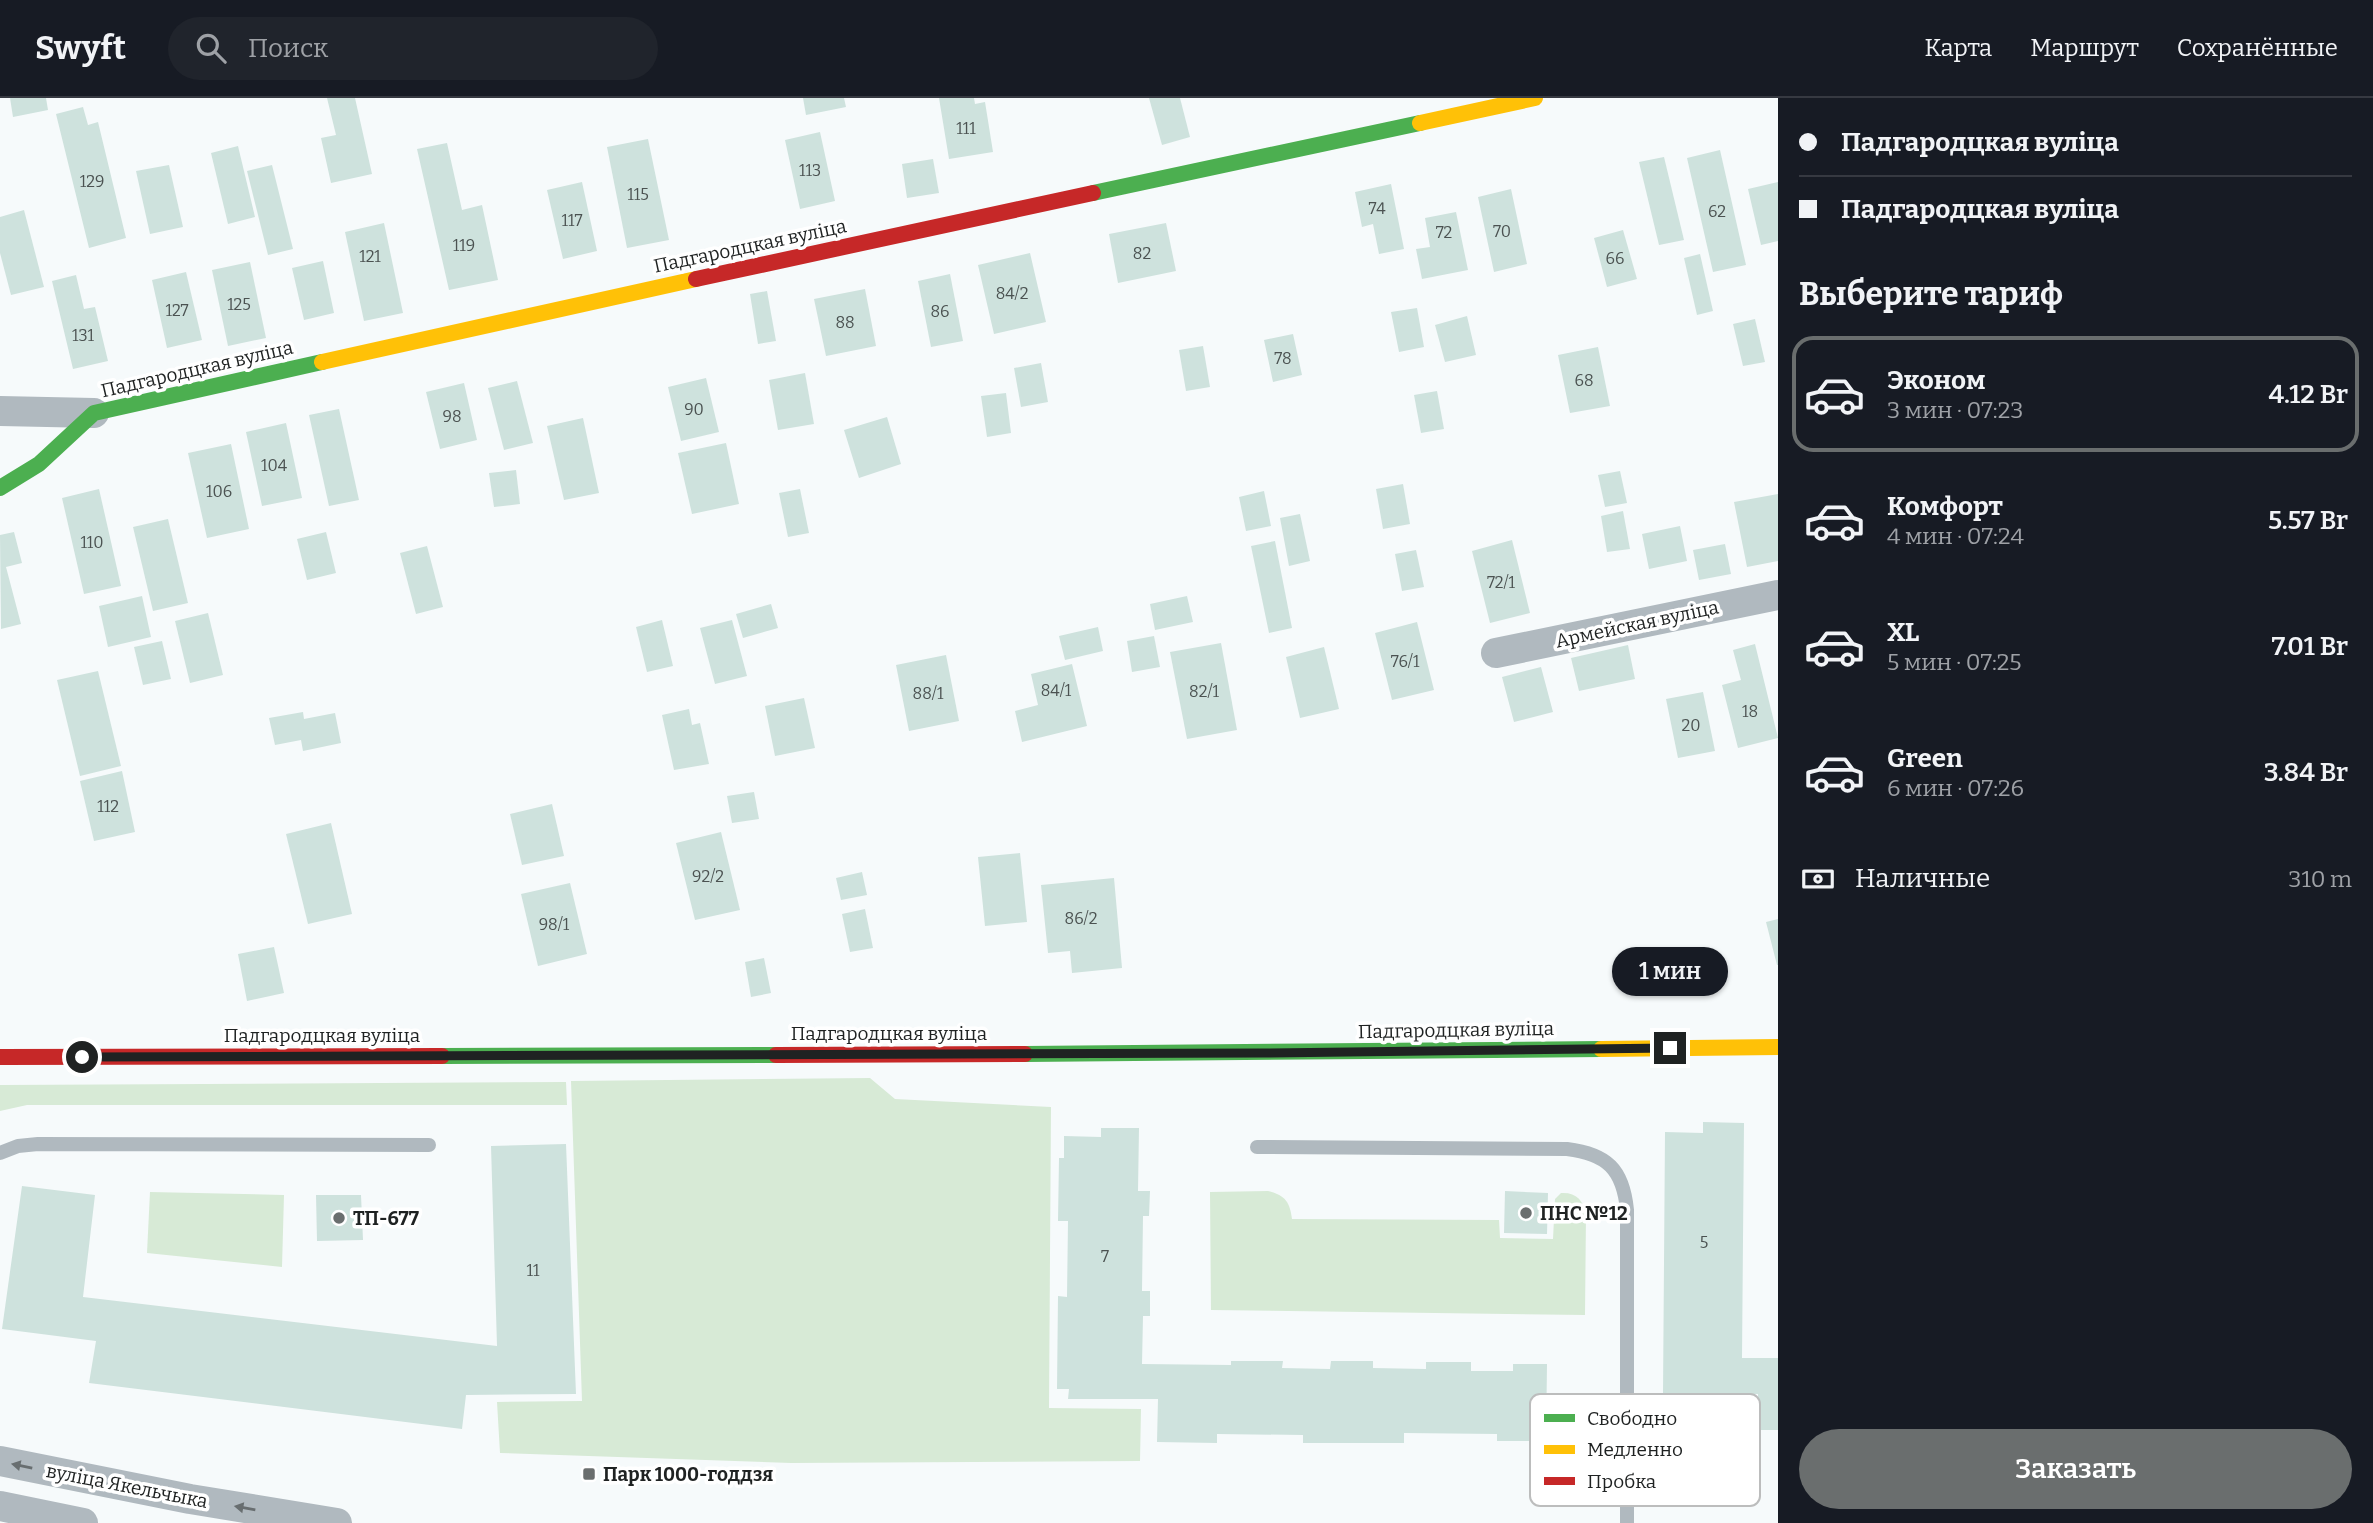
<!DOCTYPE html>
<html lang="ru">
<meta charset="utf-8">
<style>
body{margin:0;font-family:Bitter,serif;background:#20242c;color:#f1f3f6;height:100vh;display:flex;flex-direction:column;font-size:26px;white-space:nowrap}
*{box-sizing:border-box;margin:0}
p{font-size:23px;color:#9ea1a6}
.icon{flex:none;width:38px;height:38px;fill:none;stroke:currentColor;stroke-width:2;stroke-linecap:round;stroke-linejoin:round}
.map{position:relative;flex:1;overflow:hidden}
.drawer{display:flex;flex-direction:column;background:#171b24;width:595px}
.drawer>*{flex:none}
.top-card{display:grid;align-content:center;height:154px;padding:0 21px;background:#171b24}
.end{position:absolute;width:32px;height:32px;margin:-16px;border:9px solid #1f2222;background:#fff;box-shadow:0 0 0 4px #fff}
.from{border-radius:50%}
.bubble{position:absolute;height:49px;border-radius:24px;background:#171b24;box-shadow:0 2px 5px #0004;font-size:23px;font-weight:600;line-height:49px;text-align:center}
.top-card b{display:flex;align-items:center;gap:24px;height:66px;font-size:26px}
.top-card b+b{border-top:2px solid #363941}
.top-card i{width:18px;height:18px;background:#f1f3f6}
ul{padding:0;list-style:none}
li{display:flex;align-items:center;gap:21px;height:116px;margin:0 14px 10px;padding:0 7px;border:4px solid transparent;border-radius:21px}
li div{flex:1}
li b{display:block;font-size:26px}
li em{font-style:normal;font-weight:600}
li.on{border-color:#6a6e6e}
li>.icon{width:63px;height:63px;stroke-width:1.5}
h2{padding:0 21px;font-size:32px;line-height:84px}
.pay{display:flex;align-items:center;gap:18px;height:77px;padding:0 21px;font-size:26px}
.pay p{margin-inline-start:auto}
.button{display:flex;gap:14px;margin-top:auto;padding:14px 21px}
.button a{flex:1;height:80px;border-radius:42px;background:#6a6e6e;color:#fff;font-size:28px;font-weight:600;line-height:80px;text-align:center}
header{display:flex;align-items:center;gap:42px;box-sizing:border-box;height:98px;padding:0 35px;background:#171b24;border-bottom:2px solid #363941}
header strong{font-size:33px}
nav{display:flex;gap:38px;margin-inline-start:auto;font-size:24px}
.search{width:490px;height:63px;background:#20242c;display:flex;align-items:center;gap:18px;box-sizing:border-box;padding:0 24px;border-radius:38px;color:#9ea1a6;font-size:26px}
main{display:flex;flex:1;min-height:0}
.map>svg:first-child{display:block}
.green{fill:#d7ead6}
.building{fill:#cee2dd}
.lines{fill:none;stroke-linecap:round;stroke-linejoin:round}
.lane{stroke:#b0b9bf;stroke-width:14}
.street{stroke:#b0b9bf;stroke-width:30}
.fast{stroke:#4caf50;stroke-width:16}
.slow{stroke:#ffc107;stroke-width:16}
.jam{stroke:#c62828;stroke-width:16}
.oneway{fill:#686e70}
.route{stroke:#1f2222;stroke-width:9}
.poi-dot{fill:#6a6e6e;stroke:#fff;stroke-width:2.5}
.labels{text-anchor:middle;dominant-baseline:central;stroke-width:7;stroke-linejoin:round;paint-order:stroke}
.number-label{font-size:16px;fill:#4b5251}
.street-label{font-size:19px;fill:#1f2222;stroke:#fff}
.poi-label{font-size:19px;font-weight:bold;fill:#1f2222;stroke:#fff;text-anchor:start}
.key{fill:#fff;stroke:#bcbdbd;stroke-width:2}
.key-label{font-size:19px;fill:#1f2222}
</style>
<header>
<strong>Swyft</strong>
<div class="search"><svg class="icon" aria-label="search" viewBox="0 0 24 24"><circle cx="10" cy="10" r="6"/><path d="M15 15l6 6"/></svg>Поиск</div>
<nav><a>Карта</a><a>Маршрут</a><a>Сохранённые</a></nav>
</header>
<main>
<div class="map">
<svg width="1778" height="1425" viewBox="0 0 1778 1425">
<rect width="100%" height="100%" fill="#f6fafb"/>
<g class="green">
<path d="M870,980l25,21 156,8 -2,301 92,1 -1,52 -349,2 -291,-10 -3,-51 85,-1 -11,-320z"/>
<path d="M566,984l1,23h-540l-27,6v-26z"/>
<path d="M1268,1093c17,4 22,11 24,28l207,1 1,18 53,1 2,-40 6,-6c15,-1 22,7 25,21l-1,101 -374,-5 -1,-118z"/>
<path d="M150,1094l134,3 -2,72 -135,-14z"/>
</g>
<g class="building">
<path d="M10,0h36l2,12 -35,7z"/>
<path d="M327,0h28l17,76 -41,9 -10,-45 15,-3z"/>
<path d="M803,0h41l2,9 -40,8z"/>
<path d="M939,0h35l1,6 10,-2 8,50 -44,7z"/>
<path d="M1149,0h31l10,39 -28,8z"/>
<path d="M83,9l5,18 10,-3 28,116 -37,10 -33,-134z"/>
<path d="M820,34l15,69 -35,8 -15,-69z"/>
<path d="M648,41l21,101 -42,8 -20,-101z"/>
<path d="M447,45l15,67 20,-5 16,75 -49,10 -32,-141z"/>
<path d="M238,48l17,71 -27,7 -17,-71z"/>
<path d="M1720,52l26,115 -33,7 -26,-114z"/>
<path d="M1664,59l20,83 -25,5 -20,-83z"/>
<path d="M933,61l6,34 -32,5 -5,-34z"/>
<path d="M169,67l14,62 -33,7 -14,-63z"/>
<path d="M272,67l21,84 -25,6 -21,-84z"/>
<path d="M582,84l15,69 -34,8 -16,-69z"/>
<path d="M1778,84v59l-17,4 -13,-56z"/>
<path d="M1391,86l13,65 -25,5 -6,-30 -11,3 -7,-35z"/>
<path d="M1511,91l16,75 -33,8 -16,-75z"/>
<path d="M24,112l20,77 -33,8 -11,-42v-36z"/>
<path d="M1456,114l12,58 -46,9 -6,-30 14,-2 -5,-29z"/>
<path d="M384,125l19,90 -39,8 -19,-89z"/>
<path d="M1166,125l10,48 -58,12 -9,-49z"/>
<path d="M1623,132l14,49 -30,8 -13,-49z"/>
<path d="M1030,155l16,69 -52,12 -16,-69z"/>
<path d="M1700,156l13,57 -16,4 -13,-57z"/>
<path d="M323,163l11,52 -30,7 -12,-52z"/>
<path d="M250,164l16,76 -38,8 -16,-76z"/>
<path d="M186,174l16,68 -35,8 -15,-68z"/>
<path d="M950,176l13,67 -32,6 -13,-66z"/>
<path d="M76,177l8,34 11,-2 13,54 -35,8 -21,-88z"/>
<path d="M865,191l11,57 -50,10 -12,-57z"/>
<path d="M767,193l9,50 -18,3 -8,-50z"/>
<path d="M1417,210l7,39 -25,5 -8,-40z"/>
<path d="M1467,218l9,39 -31,7 -10,-37z"/>
<path d="M1755,221l10,43 -22,4 -10,-42z"/>
<path d="M1293,236l9,41 -29,7 -9,-42z"/>
<path d="M1203,248l7,41 -24,4 -7,-41z"/>
<path d="M1598,249l12,59 -40,7 -12,-58z"/>
<path d="M1041,265l7,39 -27,5 -7,-39z"/>
<path d="M805,275l9,51 -36,6 -9,-50z"/>
<path d="M706,280l13,54 -38,9 -13,-54z"/>
<path d="M517,283l16,62 -29,7 -16,-62z"/>
<path d="M464,285l13,57 -37,9 -14,-57z"/>
<path d="M1437,293l7,38 -23,4 -7,-38z"/>
<path d="M1006,295l5,40 -24,4 -6,-41z"/>
<path d="M339,311l20,91 -30,6 -20,-91z"/>
<path d="M887,319l14,47 -42,14 -15,-48z"/>
<path d="M583,320l16,75 -35,7 -17,-74z"/>
<path d="M286,325l16,75 -40,8 -16,-74z"/>
<path d="M726,345l13,61 -47,10 -14,-61z"/>
<path d="M231,346l18,85 -42,9 -19,-85z"/>
<path d="M516,372l4,34 -26,3 -5,-34z"/>
<path d="M1620,373l7,32 -22,4 -7,-32z"/>
<path d="M1403,386l7,40 -27,5 -7,-40z"/>
<path d="M99,391l22,97 -37,8 -22,-96z"/>
<path d="M800,391l9,44 -21,4 -9,-44z"/>
<path d="M1264,393l7,35 -25,5 -7,-34z"/>
<path d="M1778,396v67l-31,6 -13,-65z"/>
<path d="M1623,413l7,38 -23,3 -6,-36z"/>
<path d="M1300,416l10,47 -21,5 -9,-48z"/>
<path d="M168,421l20,84 -35,8 -20,-84z"/>
<path d="M1680,428l7,35 -38,8 -7,-35z"/>
<path d="M14,434l8,31 -16,4 15,57 -20,5 -1,-94z"/>
<path d="M326,434l10,41 -29,7 -10,-41z"/>
<path d="M1512,442l18,73 -40,10 -18,-72z"/>
<path d="M1275,443l17,87 -23,5 -18,-87z"/>
<path d="M1725,446l6,30 -32,6 -6,-30z"/>
<path d="M427,448l16,61 -27,7 -16,-61z"/>
<path d="M1416,452l8,37 -22,4 -7,-37z"/>
<path d="M142,498l9,41 -43,10 -9,-41z"/>
<path d="M1187,498l6,26 -38,8 -5,-26z"/>
<path d="M771,506l7,24 -35,10 -7,-24z"/>
<path d="M208,515l15,62 -33,8 -15,-62z"/>
<path d="M662,522l11,46 -26,6 -11,-45z"/>
<path d="M732,522l15,56 -32,8 -15,-56z"/>
<path d="M1417,524l17,68 -42,10 -17,-67z"/>
<path d="M1098,529l5,24 -38,9 -6,-24z"/>
<path d="M1154,538l6,31 -28,5 -5,-31z"/>
<path d="M162,543l9,38 -28,6 -9,-38z"/>
<path d="M1221,545l16,87 -50,9 -17,-87z"/>
<path d="M1755,546l23,94 -40,10 -16,-63 19,-5 -8,-30z"/>
<path d="M1628,547l7,34 -56,12 -8,-33z"/>
<path d="M1324,549l15,62 -39,9 -14,-61z"/>
<path d="M946,557l13,66 -50,10 -13,-66z"/>
<path d="M1072,566l15,62 -65,16 -7,-31 23,-6 -7,-31z"/>
<path d="M1541,569l12,45 -39,10 -12,-45z"/>
<path d="M98,573l23,95 -41,10 -23,-96z"/>
<path d="M1703,594l12,59 -37,7 -12,-59z"/>
<path d="M804,600l11,50 -40,8 -10,-50z"/>
<path d="M689,611l3,16 8,-2 9,41 -35,6 -12,-55z"/>
<path d="M303,614l1,7 31,-6 6,30 -38,8 -2,-11 -26,5 -6,-27z"/>
<path d="M122,673l13,61 -41,9 -14,-60z"/>
<path d="M754,694l5,27 -27,4 -5,-27z"/>
<path d="M552,706l12,52 -42,9 -12,-51z"/>
<path d="M331,725l21,91 -44,10 -22,-90z"/>
<path d="M721,734l19,78 -45,10 -19,-77z"/>
<path d="M1020,755l7,69 -42,4 -7,-69z"/>
<path d="M862,774l5,23 -26,5 -5,-22z"/>
<path d="M1114,780l8,90 -50,5 -2,-22 -22,2 -7,-68z"/>
<path d="M570,785l17,71 -49,12 -17,-72z"/>
<path d="M865,811l8,39 -23,4 -8,-38z"/>
<path d="M1778,821v46h-1l-11,-43z"/>
<path d="M274,849l10,46 -37,8 -9,-47z"/>
<path d="M764,860l7,35 -20,4 -6,-35z"/>
<path d="M1703,1024l41,1 -2,235h36v72h-20v-36h-95l2,-262 38,1z"/>
<path d="M1101,1030h38l-1,63h12l-1,25h-6l-1,75h8v25h-7l-1,48 89,1v-4h52l-1,7 48,1 1,-8h42v7l53,1v-7h45v9h42v-7h34l-1,77h-49v-7l-93,-1v10h-101v-8l-86,-1v9l-60,-1 1,-43h-90l1,-10h-12l1,-93 9,1 1,-76h-10l1,-63h5v-22l37,1z"/>
<path d="M566,1046l10,250 -110,1 -4,34 -373,-46 7,-42 -94,-12 20,-143 73,9 -12,102 414,49 -6,-200z"/>
<path d="M1505,1093l43,2 -1,41 -43,-1z"/>
<path d="M316,1097h45l2,45 -46,1z"/>
</g>
<g class="lines">
<g class="lane">
<path d="M1257,1049l310,2c40,5 56,20 60,61v313"/>
<path d="M0,1055l18,-7 20,-2 391,1"/>
</g>
<g class="street">
<path d="M0,313l94,2"/>
<path d="M1496,555l282,-58"/>
<path d="M0,1363l190,38 147,24"/>
<path d="M0,1408l83,17"/>
</g>
<g class="fast">
<path d="M1093,95l327,-70"/>
<path d="M0,390l39,-24 55,-51 228,-51"/>
<path d="M1025,956l576,-5"/>
<path d="M442,958l334,-1"/>
</g>
<g class="slow">
<path d="M1420,25l115,-25"/>
<path d="M322,264l374,-83"/>
<path d="M1601,951l177,-2"/>
</g>
<g class="jam">
<path d="M696,181l397,-86"/>
<path d="M776,957l249,-1"/>
<path d="M0,959l442,-1"/>
</g>
</g>
<defs><path id="oneway-solid" d="M-6-.8H1V-3.2L6.5 0L1 3.2V.8H-6Z" transform="scale(1.75)"/></defs>
<g class="oneway">
<use href="#oneway-solid" transform="translate(22 1368) rotate(-168)"/>
<use href="#oneway-solid" transform="translate(245 1410) rotate(-170)"/>
</g>
<g class="lines">
<path class="route" d="M82,959l1180,-4 408,-5"/>
</g>
<g class="poi-dot">
<circle cx="1526" cy="1115" r="7"/>
<circle cx="339" cy="1120" r="7"/>
<rect x="582" y="1369" width="14" height="14" rx="3.5"/>
</g>
<g class="labels">
<g class="number-label">
<text x="966" y="30">111</text>
<text x="810" y="72">113</text>
<text x="92" y="83">129</text>
<text x="638" y="96">115</text>
<text x="1377" y="110">74</text>
<text x="1717" y="113">62</text>
<text x="572" y="122">117</text>
<text x="1502" y="133">70</text>
<text x="1444" y="134">72</text>
<text x="464" y="147">119</text>
<text x="1142" y="155">82</text>
<text x="370" y="158">121</text>
<text x="1615" y="160">66</text>
<text x="1012" y="195">84/2</text>
<text x="239" y="206">125</text>
<text x="177" y="212">127</text>
<text x="940" y="213">86</text>
<text x="845" y="224">88</text>
<text x="83" y="237">131</text>
<text x="1283" y="260">78</text>
<text x="1584" y="282">68</text>
<text x="694" y="311">90</text>
<text x="452" y="318">98</text>
<text x="274" y="367">104</text>
<text x="219" y="393">106</text>
<text x="92" y="444">110</text>
<text x="1501" y="484">72/1</text>
<text x="1405" y="563">76/1</text>
<text x="1056" y="592">84/1</text>
<text x="1204" y="593">82/1</text>
<text x="928" y="595">88/1</text>
<text x="1750" y="613">18</text>
<text x="1691" y="627">20</text>
<text x="108" y="708">112</text>
<text x="708" y="778">92/2</text>
<text x="1081" y="820">86/2</text>
<text x="554" y="826">98/1</text>
<text x="1704" y="1144">5</text>
<text x="1105" y="1158">7</text>
<text x="533" y="1172">11</text>
</g>
<g class="street-label">
<text transform="translate(750 148) rotate(-12)">Падгародцкая вуліца</text>
<text transform="translate(197 271) rotate(-13)">Падгародцкая вуліца</text>
<text transform="translate(1637 526) rotate(-12)">Армейская вуліца</text>
<text transform="translate(1456 932) rotate(-1)">Падгародцкая вуліца</text>
<text x="889" y="935">Падгародцкая вуліца</text>
<text x="322" y="937">Падгародцкая вуліца</text>
<text transform="translate(127 1388) rotate(11)">вуліца Якельчыка</text>
</g>
<g class="poi-label">
<text x="1540" y="1115">ПНС №12</text>
<text x="353" y="1120">ТП-677</text>
<text x="603" y="1376">Парк 1000-годдзя</text>
</g>
</g>
<rect x="1530" y="1296" width="230" height="112" rx="10" class="key"/>
<rect x="1544" y="1316" width="31" height="8" fill="#4caf50"/>
<rect x="1544" y="1347" width="31" height="9" fill="#ffc107"/>
<rect x="1544" y="1379" width="31" height="8" fill="#c62828"/>
<g class="key-label">
<text x="1587" y="1327">Свободно</text>
<text x="1587" y="1358">Медленно</text>
<text x="1587" y="1390">Пробка</text>
</g>
</svg>
<i class="end from" style="left:82px;top:959px"></i>
<i class="end" style="left:1670px;top:950px"></i>
<div class="bubble" style="left:1612px;top:849px;width:116px">1 мин</div>
</div>
<section class="drawer">
<div class="top-card">
<b><i class="from"></i>Падгародцкая вуліца</b>
<b><i></i>Падгародцкая вуліца</b>
</div>
<h2>Выберите тариф</h2>
<ul>
<li class="on"><svg class="icon" aria-label="car" viewBox="0 0 24 24"><path d="M5 17H2v-5l4-1 3-4h7l3 4 3 1v5h-3M9 17h6M6 11h13"/><circle cx="7" cy="17" r="2"/><circle cx="17" cy="17" r="2"/></svg><div><b>Эконом</b><p>3 мин · 07:23</p></div><em>4.12 Br</em></li>
<li><svg class="icon" aria-label="car" viewBox="0 0 24 24"><path d="M5 17H2v-5l4-1 3-4h7l3 4 3 1v5h-3M9 17h6M6 11h13"/><circle cx="7" cy="17" r="2"/><circle cx="17" cy="17" r="2"/></svg><div><b>Комфорт</b><p>4 мин · 07:24</p></div><em>5.57 Br</em></li>
<li><svg class="icon" aria-label="car" viewBox="0 0 24 24"><path d="M5 17H2v-5l4-1 3-4h7l3 4 3 1v5h-3M9 17h6M6 11h13"/><circle cx="7" cy="17" r="2"/><circle cx="17" cy="17" r="2"/></svg><div><b>XL</b><p>5 мин · 07:25</p></div><em>7.01 Br</em></li>
<li><svg class="icon" aria-label="car" viewBox="0 0 24 24"><path d="M5 17H2v-5l4-1 3-4h7l3 4 3 1v5h-3M9 17h6M6 11h13"/><circle cx="7" cy="17" r="2"/><circle cx="17" cy="17" r="2"/></svg><div><b>Green</b><p>6 мин · 07:26</p></div><em>3.84 Br</em></li>
</ul>
<div class="pay"><svg class="icon" aria-label="cash" viewBox="0 0 24 24"><path d="M3 7h18v10H3z"/><circle cx="12" cy="12" r="2"/></svg>Наличные<p>310 m</p></div>
<div class="button"><a>Заказать</a></div>
</section>
</main>
